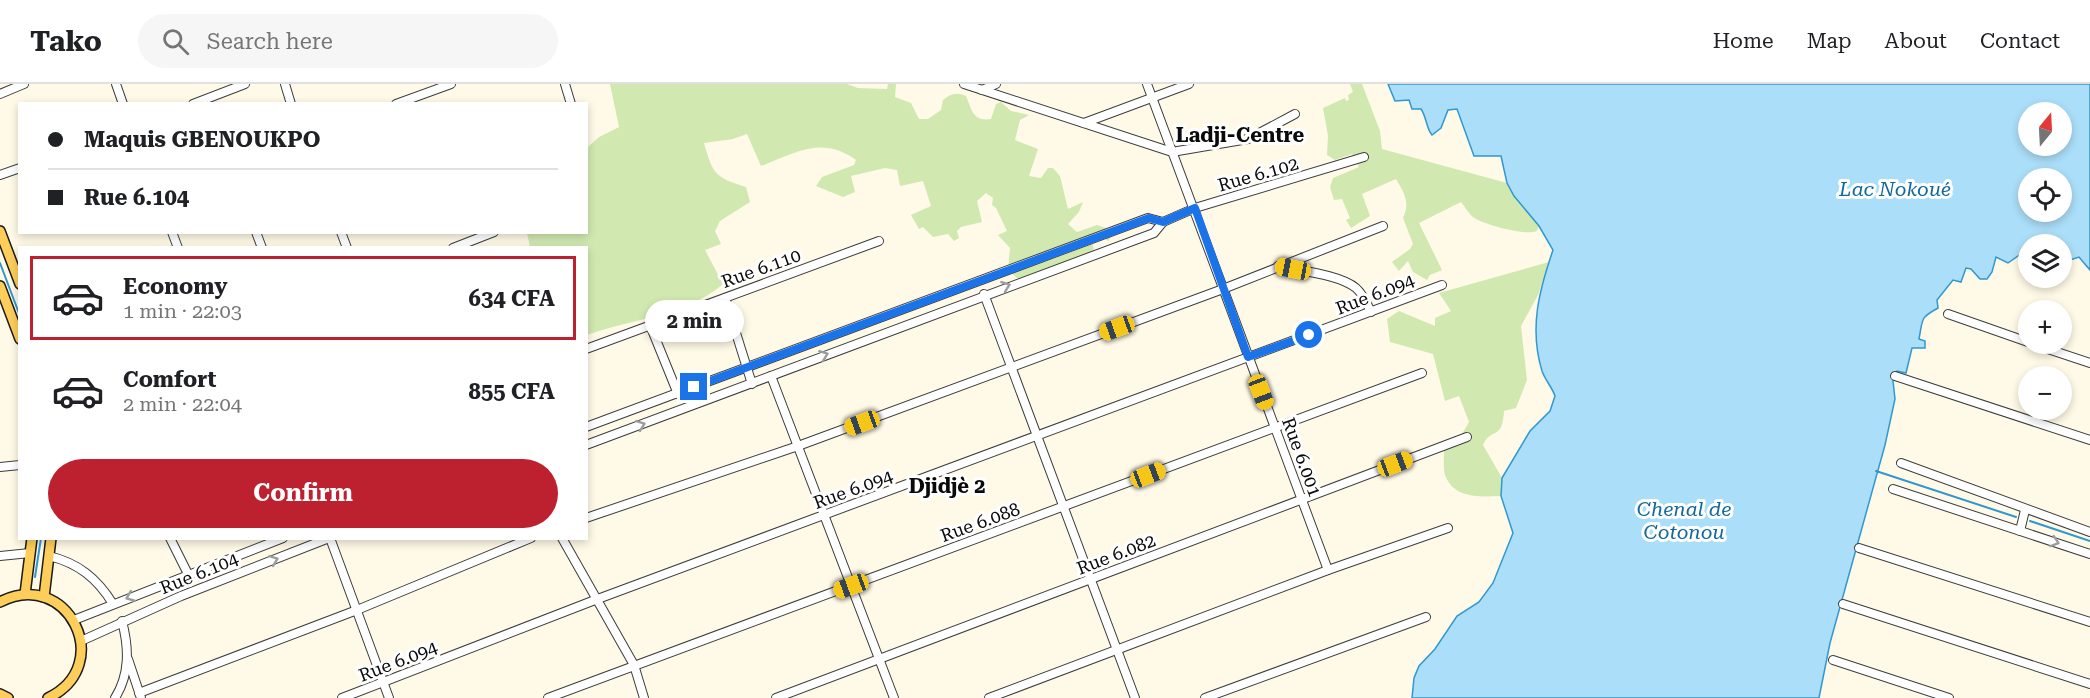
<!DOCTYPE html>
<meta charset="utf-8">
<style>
body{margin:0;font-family:"Roboto Serif",serif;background:#f6f6f6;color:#202124;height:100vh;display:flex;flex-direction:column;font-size:22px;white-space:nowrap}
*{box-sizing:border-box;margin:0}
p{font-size:20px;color:#757577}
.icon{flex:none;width:33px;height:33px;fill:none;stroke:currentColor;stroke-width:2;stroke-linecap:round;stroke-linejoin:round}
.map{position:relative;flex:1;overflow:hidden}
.details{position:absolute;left:18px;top:162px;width:570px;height:294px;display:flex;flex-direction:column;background:#fff;border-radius:0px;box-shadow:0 3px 9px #0003}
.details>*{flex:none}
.hud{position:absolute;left:18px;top:18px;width:570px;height:132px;border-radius:0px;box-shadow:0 3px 9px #0003;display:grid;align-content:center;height:132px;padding:0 30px;background:#fff}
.needle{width:39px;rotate:18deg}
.controls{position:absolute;left:2018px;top:18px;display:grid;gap:12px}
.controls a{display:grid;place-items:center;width:54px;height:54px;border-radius:50%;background:#fff;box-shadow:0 3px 9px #0003;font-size:30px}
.end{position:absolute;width:27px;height:27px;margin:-14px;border:8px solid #1a73e8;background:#fff;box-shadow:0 0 0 3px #fff}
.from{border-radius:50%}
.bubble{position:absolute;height:42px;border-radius:21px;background:#fff;box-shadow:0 3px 9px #0003;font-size:20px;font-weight:700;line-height:42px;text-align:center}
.car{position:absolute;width:18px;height:36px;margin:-18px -9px;border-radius:8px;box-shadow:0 0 4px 2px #0007;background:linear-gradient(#f5c518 24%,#345 0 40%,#f5c518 0 76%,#345 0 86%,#f5c518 0)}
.hud b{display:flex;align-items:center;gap:21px;height:57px;font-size:22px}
.hud b+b{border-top:2px solid #e0e0e0}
.hud i{width:15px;height:15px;background:#202124}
ul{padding:10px 0 0;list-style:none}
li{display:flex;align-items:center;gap:18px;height:84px;margin:0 12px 9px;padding:0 18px;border:3px solid transparent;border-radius:0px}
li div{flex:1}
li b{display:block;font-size:22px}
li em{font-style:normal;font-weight:700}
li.selected{border-color:#bd202e}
li>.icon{width:54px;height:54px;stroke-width:1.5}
.action{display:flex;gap:12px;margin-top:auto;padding:12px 30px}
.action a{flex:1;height:69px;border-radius:36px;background:#bd202e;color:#fff;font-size:24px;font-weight:700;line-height:69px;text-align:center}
header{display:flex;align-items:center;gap:36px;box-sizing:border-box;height:84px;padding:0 30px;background:#fff;border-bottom:2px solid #e0e0e0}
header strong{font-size:28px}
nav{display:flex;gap:33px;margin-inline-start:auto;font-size:21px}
.search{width:420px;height:54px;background:#f6f6f6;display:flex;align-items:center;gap:15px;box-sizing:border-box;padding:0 21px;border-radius:33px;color:#757577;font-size:22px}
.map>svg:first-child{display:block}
.green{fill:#d1e9b1}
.water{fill:#abdef8;stroke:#3098d1;stroke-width:1.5;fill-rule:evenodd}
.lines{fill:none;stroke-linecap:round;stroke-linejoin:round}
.stream{stroke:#3098d1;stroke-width:2}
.minor-casing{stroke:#3d3d3d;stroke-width:10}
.major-casing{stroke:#1b1b1b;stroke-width:12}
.minor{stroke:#fff;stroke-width:8}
.major{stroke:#fdce5a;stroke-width:9}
.oneway{stroke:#9d9d9d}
.route{stroke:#1a73e8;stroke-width:8}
.labels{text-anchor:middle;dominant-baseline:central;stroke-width:6;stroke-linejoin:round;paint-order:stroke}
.street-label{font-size:18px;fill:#0a0a0a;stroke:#fff}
.neighbourhood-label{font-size:20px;font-weight:bold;fill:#0a0a0a;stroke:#fff}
.water-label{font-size:20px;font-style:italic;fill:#12679e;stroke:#fff}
</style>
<header>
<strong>Tako</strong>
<div class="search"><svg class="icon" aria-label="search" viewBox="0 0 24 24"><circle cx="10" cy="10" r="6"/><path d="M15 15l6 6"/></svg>Search here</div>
<nav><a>Home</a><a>Map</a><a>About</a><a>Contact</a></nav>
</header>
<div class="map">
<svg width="2090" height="614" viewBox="0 0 2090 614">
<rect width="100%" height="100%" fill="#fff9e7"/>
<g class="green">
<path d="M610,0h237l11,4 29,1 1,-5h8l-1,13 16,6 8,16h9l13,-9 2,-10c8,-7 14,-8 23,-4 6,14 7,26 25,23l5,-15 5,-2 10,9 18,4 -9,5 -5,20 23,9 -9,27 12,2 7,-10h5l7,8 8,33 15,-7 -4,10 -11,12 9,8 20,-7 12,4 2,8 -3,4 -7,-7 -9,7 3,15 -71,28 -16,-14 2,-22 -12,-13 9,-4 -11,-23 -4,-3 1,-7 -7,-5 -9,8 5,21 -21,5 -4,4 2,7 -5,3 -6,-7 -15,3 -10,-10 -4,2 -8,-14 20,-9 -8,-25 -23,5 -3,-16 -12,-2 -34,8 4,16 -12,5 -27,-11 6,-9 32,-12 2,-5c-35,-25 -60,-7 -95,6l-14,-32 -14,5 -29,4c9,32 11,34 42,44l4,15 -30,19 -5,10 6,13 -16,6 18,34c-37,32 -92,35 -136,51l-1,-87 -56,-1 -3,-14 59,-1 1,-84 12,-11 20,-10z"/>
<path d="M1350,0h12l18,47 2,18 125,34 7,13 25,30 -2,5c-11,5 -53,-6 -64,-14 -4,-3 -8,-10 -12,-15l-42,21 23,47 -12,5 -3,5 -14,-8 -5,-11 -9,10 -7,-9 18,-13 3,-5 -10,-26c7,-15 2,-24 -7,-39l-34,15 8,22 -19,12 -5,-8 4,-2 -8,-19 -8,1 -4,-13 3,-9 26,-11 -7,-13 -17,6 -8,-5 1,-19 -5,-28 22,-10 1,3 3,-1 -1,-5 5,-3z"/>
<path d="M1549,178l-11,33 -17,31 6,54 -11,28 -12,3c-2,31 -12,15 -21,34l19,33 -1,18c-20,1 -47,3 -56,-21 -2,-7 -1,-18 -1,-25l16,-5 -2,-4 11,-19 -10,-26 -14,5 -12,-47 -43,-12 -3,-23 12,-8 36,15v-8l16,-7 -12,-18z"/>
</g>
<path class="water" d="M1388,0h702v186l-11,-13 -18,6v-19h-4l1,-5 -6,-3 -9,8h-15v5l-20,14 -12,-6 -4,15 -5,7h-7l-9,-10 -5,-1 -5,14 -8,-2 -16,20 1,8c-18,10 -15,10 -19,31l6,2v7h-13l-6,25 -9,-2 -4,10 2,18 -10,46 -55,198 -11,55h-407l2,-20 5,-12 16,-17 22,-33 22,-14 14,-19 20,-50 -12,-37 1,-18 28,-47 20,-20 5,-15c-3,-9 -10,-16 -13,-25 -13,-43 -3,-80 11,-121l-14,-24 -25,-30 -7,-13 -6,-27h-27l-17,-47 -9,1 -7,18 -9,7c-6,-7 -5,-17 -11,-26h-9l-3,-9 -14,1zM2028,28h33v34h-33zM2028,94h33v34h-33z"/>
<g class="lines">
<g class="stream">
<path d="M0,179l20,53"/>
<path d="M1876,387l140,46"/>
<path d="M2030,437l60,20"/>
<path d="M35,493l6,-39"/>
</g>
<defs>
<g id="minor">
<path d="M116,0l7,20"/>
<path d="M285,0l6,20"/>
<path d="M565,0l6,20"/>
<path d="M964,0l208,68 76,-13 47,-25"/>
<path d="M1147,0l181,486"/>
<path d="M982,6l14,-6"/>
<path d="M0,10l24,-10"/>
<path d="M193,20l52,-20"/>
<path d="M396,20l55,-20"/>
<path d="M1084,39l105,-39"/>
<path d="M0,91l20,-7"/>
<path d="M172,148l6,16"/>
<path d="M256,148l6,16"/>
<path d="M341,148l6,16"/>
<path d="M453,164l41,-16"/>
<path d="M1278,182c21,5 61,8 78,22 7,6 11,16 15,24"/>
<path d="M984,210l151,404"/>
<path d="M725,214l27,86"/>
<path d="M1948,230l80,28"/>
<path d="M650,241l28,69"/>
<path d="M2033,260l57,19"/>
<path d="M586,265l293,-108"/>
<path d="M771,292l123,322"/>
<path d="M1895,292l195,64"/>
<path d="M586,343l562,-209 15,4"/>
<path d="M586,361l568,-212 9,-11 32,-14 169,-51"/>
<path d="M1901,379l189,69"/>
<path d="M0,383l20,-2"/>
<path d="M1893,405l197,65"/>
<path d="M586,434l212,-72 425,-157 160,-63"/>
<path d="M2020,447l5,-21"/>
<path d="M170,454l18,36"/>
<path d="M330,454l59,160"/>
<path d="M562,454l72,127 10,33"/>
<path d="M1859,464l231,74"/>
<path d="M0,472l30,-3"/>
<path d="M49,472c29,7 48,22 64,48"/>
<path d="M1843,520l247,80"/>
<path d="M74,536l209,-82"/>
<path d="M81,557l100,-45 148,-58"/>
<path d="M128,575l13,39"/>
<path d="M1833,576l116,38"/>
<path d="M139,609l218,-83 174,-72"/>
<path d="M115,614c15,-24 14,-50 7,-77"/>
<path d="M342,614l253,-98 847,-315"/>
<path d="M548,614l874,-325"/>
<path d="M776,614l691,-261"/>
<path d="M989,614l339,-128 120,-42"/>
<path d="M1205,614l221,-81"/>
</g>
<g id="major">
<path d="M0,147l20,53"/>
<path d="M0,202l20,53"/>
<path d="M25,510l7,-56"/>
<path d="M44,513l7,-59"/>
<path d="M0,518c67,-35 117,63 48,96"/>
<path d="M0,610l8,4"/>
</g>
</defs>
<use href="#minor" class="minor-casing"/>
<use href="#major" class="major-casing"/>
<use href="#minor" class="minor"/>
<use href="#major" class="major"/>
</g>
<defs><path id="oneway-chevron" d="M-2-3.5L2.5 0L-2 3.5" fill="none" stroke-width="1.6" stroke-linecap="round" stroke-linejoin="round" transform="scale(1.5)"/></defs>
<g class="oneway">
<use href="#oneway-chevron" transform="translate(1006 202) rotate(-20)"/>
<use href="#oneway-chevron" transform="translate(824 271) rotate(-21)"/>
<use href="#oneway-chevron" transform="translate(641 341) rotate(-20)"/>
<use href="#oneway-chevron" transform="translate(2055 458) rotate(18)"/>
<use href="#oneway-chevron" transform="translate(274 476) rotate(-21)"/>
<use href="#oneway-chevron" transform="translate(130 513) rotate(158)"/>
</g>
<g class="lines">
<path class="route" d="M694,303l455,-169 14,4 32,-14 53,149 61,-22"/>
</g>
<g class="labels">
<g class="street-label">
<text transform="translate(1258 90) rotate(-16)">Rue 6.102</text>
<text transform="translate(761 184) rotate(-20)">Rue 6.110</text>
<text transform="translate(1375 210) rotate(-21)">Rue 6.094</text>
<text transform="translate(1302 373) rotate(70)">Rue 6.001</text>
<text transform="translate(853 405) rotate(-20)">Rue 6.094</text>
<text transform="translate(980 438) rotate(-20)">Rue 6.088</text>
<text transform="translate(1116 470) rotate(-21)">Rue 6.082</text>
<text transform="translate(199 489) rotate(-22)">Rue 6.104</text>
<text transform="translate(398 577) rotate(-21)">Rue 6.094</text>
</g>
<g class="neighbourhood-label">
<text x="1240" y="51">Ladji-Centre</text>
<text x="947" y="402">Djidjè 2</text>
</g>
<g class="water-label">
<text x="1895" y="105">Lac Nokoué</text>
<text x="1684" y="425">Chenal de<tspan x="1684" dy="23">Cotonou</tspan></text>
</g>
</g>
</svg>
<div class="controls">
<a><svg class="needle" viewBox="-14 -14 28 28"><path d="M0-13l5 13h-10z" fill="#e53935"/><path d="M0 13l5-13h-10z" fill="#757577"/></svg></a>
<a><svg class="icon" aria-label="locate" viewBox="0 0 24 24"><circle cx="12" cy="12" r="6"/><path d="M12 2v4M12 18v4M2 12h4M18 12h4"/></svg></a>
<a><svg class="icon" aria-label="layers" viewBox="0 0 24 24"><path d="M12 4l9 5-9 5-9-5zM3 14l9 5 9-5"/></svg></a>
<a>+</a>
<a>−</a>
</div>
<i class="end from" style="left:1309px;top:251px"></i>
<i class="end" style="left:694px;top:303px"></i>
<div class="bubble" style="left:645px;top:216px;width:99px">2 min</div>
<i class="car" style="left:1293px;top:185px;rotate:281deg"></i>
<i class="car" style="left:1117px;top:244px;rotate:250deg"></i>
<i class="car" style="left:1261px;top:308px;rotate:159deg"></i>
<i class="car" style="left:862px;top:339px;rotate:250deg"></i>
<i class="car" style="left:1395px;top:380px;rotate:69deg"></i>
<i class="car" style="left:1148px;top:391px;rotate:69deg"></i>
<i class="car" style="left:851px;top:502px;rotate:250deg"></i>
<div class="hud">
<b><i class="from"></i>Maquis GBENOUKPO</b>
<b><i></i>Rue 6.104</b>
</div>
<section class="details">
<ul>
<li class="selected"><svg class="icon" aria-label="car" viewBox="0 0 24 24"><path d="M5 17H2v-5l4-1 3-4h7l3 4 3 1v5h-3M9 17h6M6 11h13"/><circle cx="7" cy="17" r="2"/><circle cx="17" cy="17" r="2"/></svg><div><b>Economy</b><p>1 min · 22:03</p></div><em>634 CFA</em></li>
<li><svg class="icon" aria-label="car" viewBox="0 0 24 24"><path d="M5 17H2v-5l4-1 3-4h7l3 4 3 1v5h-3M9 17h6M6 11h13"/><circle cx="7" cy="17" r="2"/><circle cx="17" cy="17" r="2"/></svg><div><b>Comfort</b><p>2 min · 22:04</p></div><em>855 CFA</em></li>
</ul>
<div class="action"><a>Confirm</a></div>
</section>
</div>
